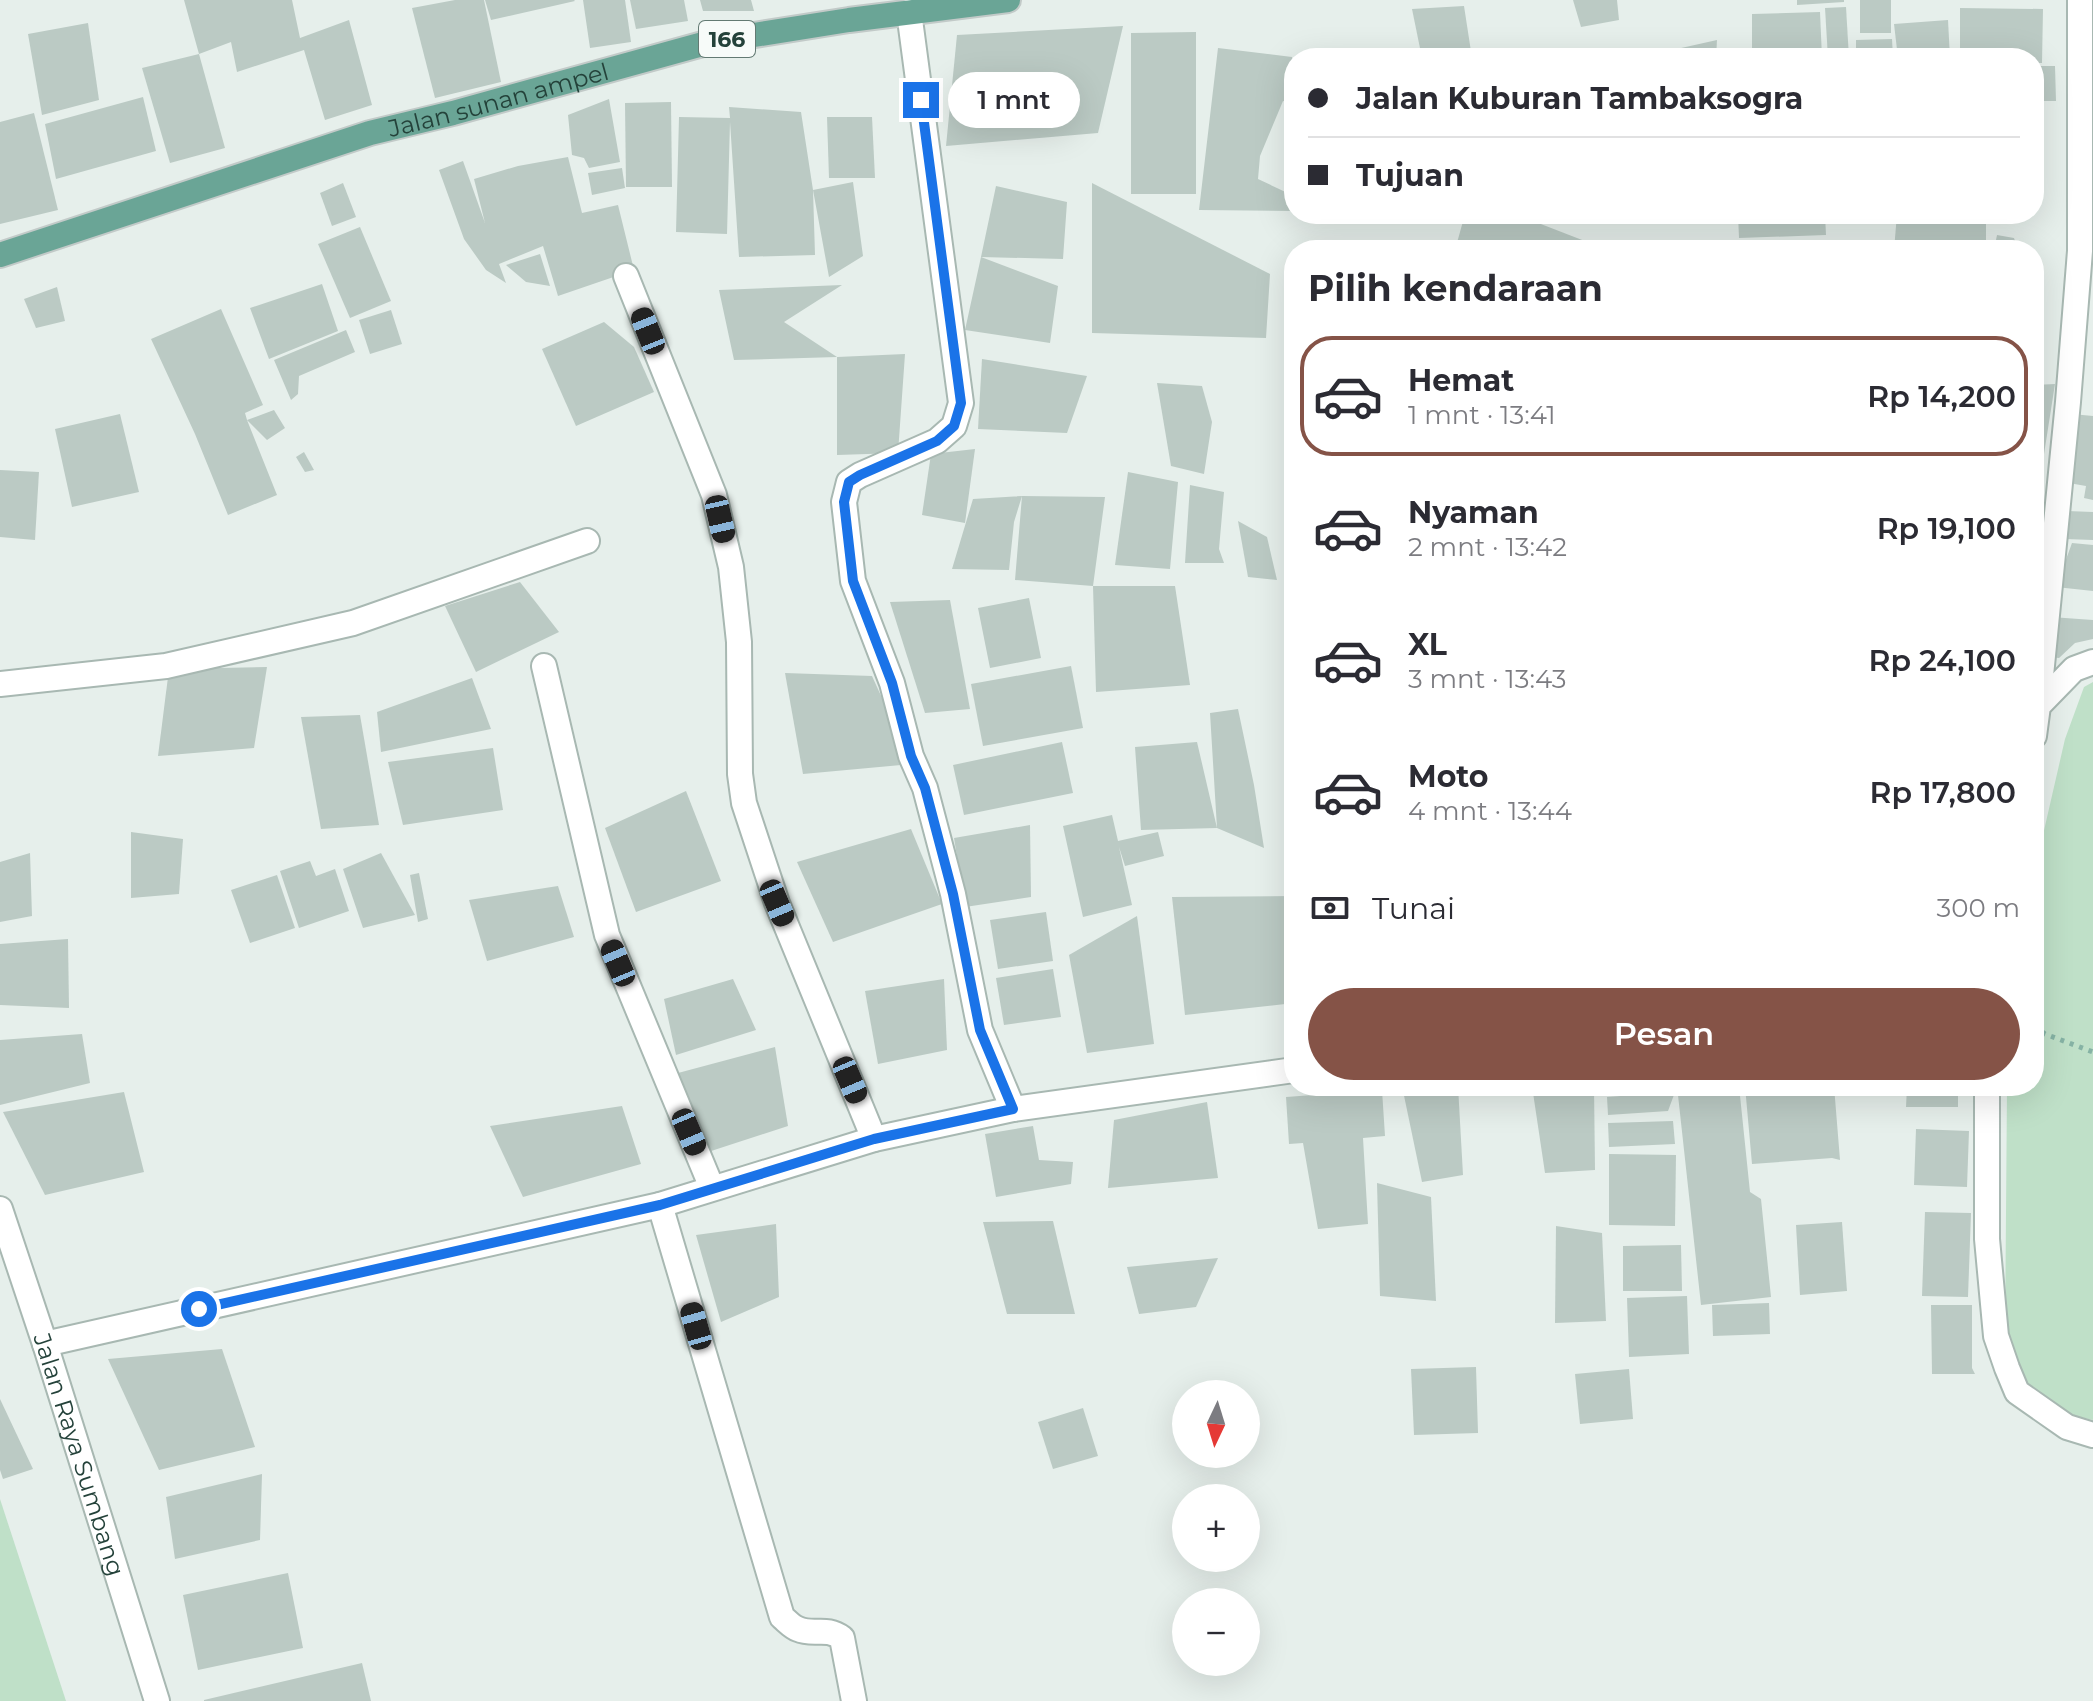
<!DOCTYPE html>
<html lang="id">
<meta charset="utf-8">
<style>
body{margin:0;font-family:Montserrat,sans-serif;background:#f7f7f7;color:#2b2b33;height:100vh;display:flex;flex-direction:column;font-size:30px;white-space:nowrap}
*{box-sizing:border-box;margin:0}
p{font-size:26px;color:#7c7c81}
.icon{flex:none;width:44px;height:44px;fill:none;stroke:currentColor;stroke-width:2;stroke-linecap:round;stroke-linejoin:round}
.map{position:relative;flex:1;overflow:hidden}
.drawer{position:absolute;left:1284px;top:240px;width:760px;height:856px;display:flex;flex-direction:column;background:#fff;border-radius:32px;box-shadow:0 8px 32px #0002}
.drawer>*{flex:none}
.hud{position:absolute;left:1284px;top:48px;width:760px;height:176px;border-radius:32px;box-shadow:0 8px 32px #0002;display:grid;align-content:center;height:176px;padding:0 24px;background:#fff}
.needle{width:52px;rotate:184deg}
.buttons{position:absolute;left:1172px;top:1380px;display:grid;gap:16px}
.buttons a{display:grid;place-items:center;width:88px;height:88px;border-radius:50%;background:#fff;box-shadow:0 8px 32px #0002;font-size:40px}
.end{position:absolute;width:36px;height:36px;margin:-18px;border:10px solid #1a73e8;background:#fff;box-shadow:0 0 0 4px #fff}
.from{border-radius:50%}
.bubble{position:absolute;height:56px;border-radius:28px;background:#fff;box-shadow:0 8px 32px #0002;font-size:26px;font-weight:600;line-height:56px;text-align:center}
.car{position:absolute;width:24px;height:48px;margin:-24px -12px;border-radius:10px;box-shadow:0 0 6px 2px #0007;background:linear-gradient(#222 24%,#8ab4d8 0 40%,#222 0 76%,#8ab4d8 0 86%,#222 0)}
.hud b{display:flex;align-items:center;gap:28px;height:76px;font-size:30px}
.hud b+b{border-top:2px solid #e1e1e2}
.hud i{width:20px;height:20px;background:#2b2b33}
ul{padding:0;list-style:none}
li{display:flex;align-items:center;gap:24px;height:120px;margin:0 16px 12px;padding:0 8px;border:4px solid transparent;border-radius:32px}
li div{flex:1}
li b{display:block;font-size:30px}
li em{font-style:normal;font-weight:600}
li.active{border-color:#855347}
li>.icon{width:72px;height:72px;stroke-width:1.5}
h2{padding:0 24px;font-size:36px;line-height:96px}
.pay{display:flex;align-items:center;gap:20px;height:88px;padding:0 24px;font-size:30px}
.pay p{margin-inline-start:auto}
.button{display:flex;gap:16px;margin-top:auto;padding:16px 24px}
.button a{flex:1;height:92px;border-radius:48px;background:#855347;color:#fff;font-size:32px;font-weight:600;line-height:92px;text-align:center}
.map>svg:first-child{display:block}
.green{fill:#bfe0c8}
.building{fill:#bbcac4}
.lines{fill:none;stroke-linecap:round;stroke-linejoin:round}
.minor-casing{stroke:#a8b8b2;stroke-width:28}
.major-casing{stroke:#c2cac8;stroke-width:28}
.path{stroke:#86b3a5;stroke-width:5;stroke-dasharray:4 6;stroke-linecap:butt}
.minor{stroke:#fff;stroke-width:24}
.major{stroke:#6aa596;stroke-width:24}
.route{stroke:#1a73e8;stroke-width:10}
.labels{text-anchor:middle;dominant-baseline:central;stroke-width:7;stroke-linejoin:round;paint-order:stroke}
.shield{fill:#f7fbf9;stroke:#637a73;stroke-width:2}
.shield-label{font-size:22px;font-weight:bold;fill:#24423a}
.street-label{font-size:24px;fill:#24423a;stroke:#f7fbf9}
</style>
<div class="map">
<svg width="2093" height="1701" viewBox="0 0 2093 1701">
<rect width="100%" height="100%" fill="#e6efeb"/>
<g class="green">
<path d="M2093,682v738l-27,-6 -42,-30 -19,-43 2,-255h27v-212l31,-135 19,-52z"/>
<path d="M0,1499l66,202h-66z"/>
</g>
<g class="building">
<path d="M184,0h108l8,38 49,-18 23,85 -47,15 -21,-70 -67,22 -6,-30 -32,12z"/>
<path d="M455,0h29l17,82 -66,16 -23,-90z"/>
<path d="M485,0h89l1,1 -84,19z"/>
<path d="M583,0h42l6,42 -41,6z"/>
<path d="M630,0h54l4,21 -52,8z"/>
<path d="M700,0h51l3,11h-51z"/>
<path d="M1573,0h44l2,20 -38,7z"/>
<path d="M1797,0h47v2l-47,3z"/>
<rect x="1860" y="0" width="31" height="33"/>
<path d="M1464,6l8,52h-50l-10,-49z"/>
<path d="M1846,7l3,51h-21l-3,-50z"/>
<path d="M1960,8l83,1 -1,54h-8v-5h-74z"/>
<path d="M1820,12l2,46h-70v-44z"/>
<path d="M1948,20l2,38h-52l-4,-34z"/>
<path d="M88,23l11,77 -57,15 -14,-81z"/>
<path d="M1123,26l-25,107 -152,13 11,-111z"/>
<path d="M1196,32v162h-65v-161z"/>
<path d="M1892,39l1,19h-37v-18z"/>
<path d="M1717,40l-1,18h-75v-1z"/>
<path d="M1218,48l74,9 2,6v41l-11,-3 -23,55 -2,23 36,17v15l-95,-1z"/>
<path d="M199,54l26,94 -55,15 -28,-95z"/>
<path d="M2034,66h21l1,35h-22z"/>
<path d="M143,97l13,54 -100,28 -11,-55z"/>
<path d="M609,99l11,63 -31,6 -5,-10 -12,-3 -4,-40z"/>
<path d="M671,102l1,85h-46l-1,-84z"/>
<path d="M729,107l72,5 12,78 40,-8 10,74 -34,21 -16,-87 2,65 -76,2 -9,-135 -3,112 -51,-2 3,-115 51,1z"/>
<path d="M34,113l24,97 -58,14v-102z"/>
<path d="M827,117h45l3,61h-46z"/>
<path d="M568,157l14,56 36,-8 16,65 -76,26 -15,-50 -44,18 7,19 -20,-13 -22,-31 -25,-69 24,-9 22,62 -11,-44 44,-13z"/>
<path d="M622,168l3,20 -33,7 -4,-22z"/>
<path d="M343,183l13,34 -24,9 -12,-33z"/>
<path d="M1092,183l178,91 -4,64 -174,-5z"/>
<path d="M996,186l71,16 -4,57 -82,-2 77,29 -8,57 -85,-13 16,-73z"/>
<path d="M1465,214h50l93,36h-153z"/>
<path d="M1738,214h87l1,21 -87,3z"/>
<path d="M1897,214h89v36h-92z"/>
<path d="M360,227l31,74 -41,17 -32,-74z"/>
<path d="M1997,235l17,3 4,12h-24z"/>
<path d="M540,254l10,32 -24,-4 -20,-17z"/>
<path d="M322,284l16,47 -69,28 -19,-51z"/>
<path d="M842,285l-58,37 53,35 68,-3 -7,99 -61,2v-98l-103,3 -15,-70z"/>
<path d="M57,287l8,34 -29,7 -12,-29z"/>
<path d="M221,309l42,96 -18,8 2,7 27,-10 11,18 -18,12 -20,-20 30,75 -49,20 -33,-81 -44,-95z"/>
<path d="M391,310l11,34 -32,10 -11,-34z"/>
<path d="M604,322l30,25 20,45 -78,34 -34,-77z"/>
<path d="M346,330l9,22 -56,24 -1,18 -7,6 -17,-40z"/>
<path d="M982,359l105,17 -20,57 -89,-4z"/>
<path d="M1157,383l45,3 10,36 -8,52 -33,-8z"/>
<path d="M2055,384l-11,70 -10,-1v-68z"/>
<path d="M120,414l19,78 -67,15 -17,-78z"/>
<path d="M2072,414l21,2v84l-9,-2 2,-12 -23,-4z"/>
<path d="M975,449l-10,74 -43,-8 9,-61z"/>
<path d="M304,452l10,18 -9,2 -9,-15z"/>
<path d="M0,470l39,2 -4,68 -35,-3z"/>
<path d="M1128,472l50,10 -8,87 -55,-4z"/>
<path d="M1190,485l34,7 -5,57 5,14h-39z"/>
<path d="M1022,496l83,1 -12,89 -78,-6 7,-84 -8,26 -5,48 -57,-1 21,-70z"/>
<path d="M2067,511l26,1v28l-28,-1z"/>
<path d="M1238,521l29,16 10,43 -29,-3z"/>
<path d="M2072,543l21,2v46l-37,-4z"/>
<path d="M520,582l39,50 -83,40 -31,-66z"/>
<path d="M1093,586h82l15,99 -94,7z"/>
<path d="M1029,598l12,60 -51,10 -12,-60z"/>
<path d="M950,600l20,109 -45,4 -35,-111z"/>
<path d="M2051,617l42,3v19l-18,4 -16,15 -11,-1z"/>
<path d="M1071,666l12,62 -100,18 -12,-62z"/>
<path d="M267,667l-13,81 -96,8 11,-87z"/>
<path d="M785,673l87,3 40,88 -109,10z"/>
<path d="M472,678l19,51 -110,23 -4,-40z"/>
<path d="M1238,709l16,76 10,63 -47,-20 -76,2 -6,-83 62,-5 20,86 -7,-115z"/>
<path d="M360,715l19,110 -58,4 -20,-112z"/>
<path d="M1062,742l11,51 -109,22 -11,-50z"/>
<path d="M493,748l10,62 -100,15 -15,-63z"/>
<path d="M686,791l35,90 -85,31 -31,-84z"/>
<path d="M1112,815l6,26 40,-9 6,24 -39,10 -6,-19 13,58 -49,12 -20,-91z"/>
<path d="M1030,825l1,72 -66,10 -11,-69z"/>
<path d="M911,829l31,75 -109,38 -36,-80z"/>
<path d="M131,832l52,7 -4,55 -48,4z"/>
<path d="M30,853l2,63 -32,6v-60z"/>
<path d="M381,853l34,62 -52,13 -20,-59z"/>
<path d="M310,861l6,15 19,-7 14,42 -50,17 -19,-57z"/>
<path d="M419,873l9,46 -10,3 -8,-47z"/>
<path d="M277,875l18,53 -45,15 -19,-53z"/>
<path d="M558,886l16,51 -87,24 -18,-61z"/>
<path d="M1294,896v107l-109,12 -13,-118z"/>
<path d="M1046,912l7,49 -55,8 -8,-49z"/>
<path d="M1137,916l17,128 -67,9 -18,-98z"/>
<path d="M68,939l1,69 -69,-3v-61z"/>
<path d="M1053,969l8,48 -57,8 -8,-47z"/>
<path d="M733,979l23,51 -80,25 -12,-56z"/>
<path d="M944,979l3,71 -69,14 -13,-73z"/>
<path d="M82,1034l8,49 -90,22v-65z"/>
<path d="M775,1047l13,79 -83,27 -27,-80z"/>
<path d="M1402,1086h56l5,89 -41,7z"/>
<path d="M1532,1086h62l1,84 -50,3z"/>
<path d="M1677,1086h62l11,106 11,7 10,98 -70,8z"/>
<path d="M1745,1086h89l6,74 -8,-2 -80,6z"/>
<path d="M1907,1086h51v21h-52z"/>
<path d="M1382,1090l3,46 -22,2 5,86 -50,5 -15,-86 -14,1 -3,-47z"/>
<path d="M124,1092l20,80 -99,23 -42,-83z"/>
<path d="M1675,1092l-7,19 -60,4 -1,-18z"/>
<path d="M1207,1102l11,76 -110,10 6,-68z"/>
<path d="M622,1106l19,58 -118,33 -33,-71z"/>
<path d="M1673,1121l2,23 -66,3 -1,-24z"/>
<path d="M1033,1126l6,34 34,2 -2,22 -75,13 -11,-63z"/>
<path d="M1916,1129l53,2 -2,56 -53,-2z"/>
<path d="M1609,1154l67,1 -1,71 -66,-1z"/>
<path d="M1377,1183l54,14 5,104 -56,-5z"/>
<path d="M1925,1212l46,1 -3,84 -46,-1z"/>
<path d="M1053,1221l22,93h-68l-24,-92z"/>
<path d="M1842,1222l5,69 -47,4 -4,-70z"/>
<path d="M776,1224l3,73 -58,25 -25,-87z"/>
<path d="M1556,1226l46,7 4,88 -51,2z"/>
<path d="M1681,1245l1,46h-59v-45z"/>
<path d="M1218,1258l-22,49 -57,7 -12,-47z"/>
<path d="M1687,1296l2,58 -60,3 -2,-59z"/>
<path d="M1769,1303l1,31 -57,2 -1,-31z"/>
<path d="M1931,1305h41v63l3,6h-43z"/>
<path d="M222,1349l33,98 -96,23 -51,-111z"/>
<path d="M1476,1367l2,66 -64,2 -3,-66z"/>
<path d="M1629,1369l4,50 -53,5 -5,-50z"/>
<path d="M0,1399l33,70 -30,10 -3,-9z"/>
<path d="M1083,1408l15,48 -45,13 -15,-47z"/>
<path d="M262,1474l-2,66 -85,19 -9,-62z"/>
<path d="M288,1573l15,75 -105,22 -15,-75z"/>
<path d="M362,1663l9,38h-167v-1z"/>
</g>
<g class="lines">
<defs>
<g id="minor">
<path d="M909,12l52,391 -7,23 -17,15 -77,34 -11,7 -5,20 9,79 39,102 19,73 14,32 28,106 27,136 33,79"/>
<path d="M626,276l88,219 17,72 8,75 1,132 4,29 33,100 97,236"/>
<path d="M544,666l63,269 105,253"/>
<path d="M0,684l166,-18 187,-43 234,-82"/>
<path d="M2038,706l30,-304 12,-151v-251"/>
<path d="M2034,736l4,-30 36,-37 19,-7"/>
<path d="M1987,1086v153l9,97 11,32 10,24 50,35 26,8"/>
<path d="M660,1205l122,412c5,4 10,10 16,12 16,7 28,-3 44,9l12,63"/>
<path id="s1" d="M0,1209l45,135 112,357"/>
<path d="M45,1344l615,-139 214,-66 139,-30 281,-39"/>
</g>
<g id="major">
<path id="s2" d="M0,255l370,-122 83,-20 257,-71 139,-22 159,-20"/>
</g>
</defs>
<use href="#minor" class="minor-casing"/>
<use href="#major" class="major-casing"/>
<path class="path" d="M2034,1026l11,8 48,18"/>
<use href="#minor" class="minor"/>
<use href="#major" class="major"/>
</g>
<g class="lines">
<path class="route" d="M199,1309l461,-104 214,-66 139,-30 -33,-79 -27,-136 -28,-106 -14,-32 -19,-73 -39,-102 -9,-79 5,-20 11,-7 77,-34 17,-15 7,-23 -40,-303"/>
</g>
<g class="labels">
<rect class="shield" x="699" y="21" width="56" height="36" rx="6"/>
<g class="shield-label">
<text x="727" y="39">166</text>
</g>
<g class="street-label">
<text stroke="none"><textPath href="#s2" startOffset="522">Jalan sunan ampel</textPath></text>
<text stroke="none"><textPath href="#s1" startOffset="258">Jalan Raya Sumbang</textPath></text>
</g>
</g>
</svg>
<div class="buttons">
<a><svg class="needle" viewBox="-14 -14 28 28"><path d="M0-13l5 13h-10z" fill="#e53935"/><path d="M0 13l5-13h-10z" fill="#7c7c81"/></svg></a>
<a>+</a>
<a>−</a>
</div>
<i class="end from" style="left:199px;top:1309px"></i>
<i class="end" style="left:921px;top:100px"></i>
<div class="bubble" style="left:948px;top:72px;width:132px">1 mnt</div>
<i class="car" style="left:648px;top:331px;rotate:338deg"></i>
<i class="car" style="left:720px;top:519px;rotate:167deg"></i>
<i class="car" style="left:777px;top:903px;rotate:157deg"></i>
<i class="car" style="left:618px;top:963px;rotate:337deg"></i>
<i class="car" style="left:850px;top:1080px;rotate:157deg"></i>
<i class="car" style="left:689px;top:1132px;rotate:157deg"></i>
<i class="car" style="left:696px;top:1326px;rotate:344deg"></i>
<div class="hud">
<b><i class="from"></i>Jalan Kuburan Tambaksogra</b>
<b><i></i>Tujuan</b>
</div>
<section class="drawer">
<h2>Pilih kendaraan</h2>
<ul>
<li class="active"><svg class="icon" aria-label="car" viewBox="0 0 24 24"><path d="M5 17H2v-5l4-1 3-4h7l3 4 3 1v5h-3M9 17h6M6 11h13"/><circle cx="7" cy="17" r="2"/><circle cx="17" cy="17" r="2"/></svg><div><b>Hemat</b><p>1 mnt · 13:41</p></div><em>Rp 14,200</em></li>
<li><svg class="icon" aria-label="car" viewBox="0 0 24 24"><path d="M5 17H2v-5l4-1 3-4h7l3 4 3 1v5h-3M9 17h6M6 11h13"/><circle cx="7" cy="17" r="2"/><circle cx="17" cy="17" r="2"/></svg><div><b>Nyaman</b><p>2 mnt · 13:42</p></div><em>Rp 19,100</em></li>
<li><svg class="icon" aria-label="car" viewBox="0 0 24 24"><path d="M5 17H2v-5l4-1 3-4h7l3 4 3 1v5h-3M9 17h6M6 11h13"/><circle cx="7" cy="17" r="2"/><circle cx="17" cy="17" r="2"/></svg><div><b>XL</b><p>3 mnt · 13:43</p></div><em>Rp 24,100</em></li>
<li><svg class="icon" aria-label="car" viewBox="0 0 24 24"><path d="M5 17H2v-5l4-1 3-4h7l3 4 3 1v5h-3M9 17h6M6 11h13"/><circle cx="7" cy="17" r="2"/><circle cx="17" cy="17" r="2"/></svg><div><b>Moto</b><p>4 mnt · 13:44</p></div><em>Rp 17,800</em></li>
</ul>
<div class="pay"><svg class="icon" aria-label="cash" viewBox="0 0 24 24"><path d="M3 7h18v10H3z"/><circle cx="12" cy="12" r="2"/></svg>Tunai<p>300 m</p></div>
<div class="button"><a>Pesan</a></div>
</section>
</div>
